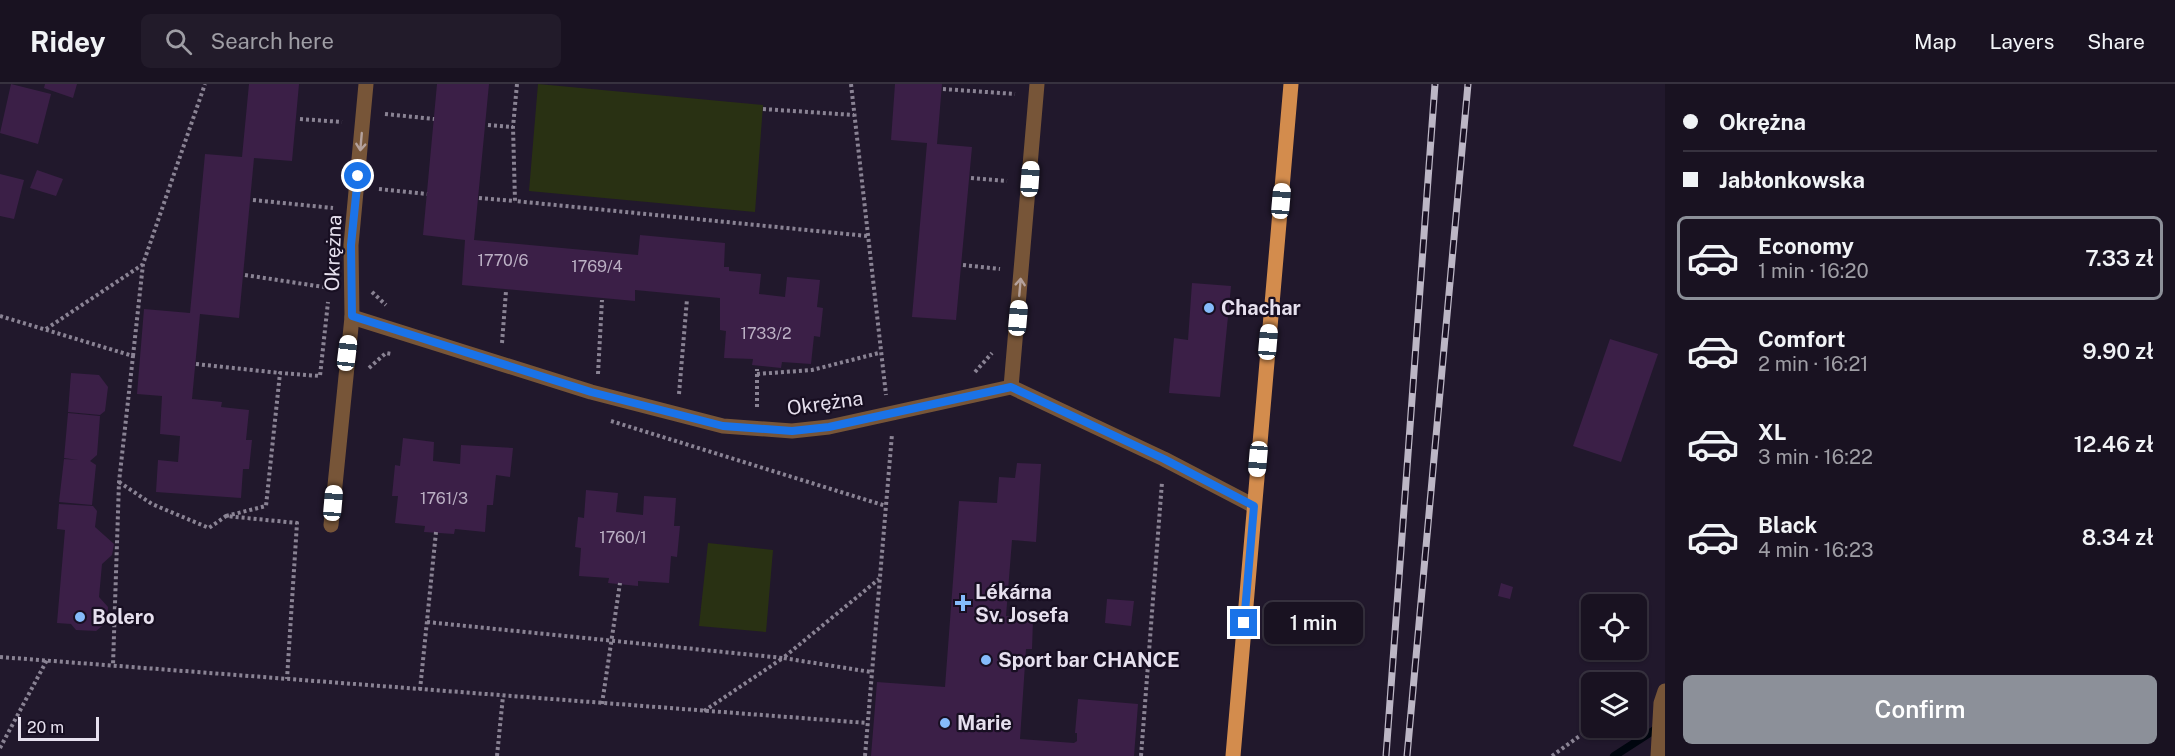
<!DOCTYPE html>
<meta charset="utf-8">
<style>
body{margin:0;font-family:"Public Sans",sans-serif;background:#221b2a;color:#f1f3f6;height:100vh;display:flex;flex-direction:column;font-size:22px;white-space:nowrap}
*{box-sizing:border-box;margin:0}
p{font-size:20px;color:#9f9ea5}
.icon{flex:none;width:33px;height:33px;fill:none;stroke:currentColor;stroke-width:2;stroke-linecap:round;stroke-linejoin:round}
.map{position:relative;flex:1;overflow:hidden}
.details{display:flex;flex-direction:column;background:#191221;width:510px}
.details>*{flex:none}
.hud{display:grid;align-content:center;height:132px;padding:0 18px;background:#191221}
.buttons{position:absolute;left:1581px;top:510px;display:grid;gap:12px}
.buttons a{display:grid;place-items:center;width:66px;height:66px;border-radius:9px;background:#191221;box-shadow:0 2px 4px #0004,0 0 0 2px #37323f;font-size:30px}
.scale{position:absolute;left:18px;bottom:15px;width:81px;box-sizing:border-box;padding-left:6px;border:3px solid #e6e0ee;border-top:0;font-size:16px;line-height:21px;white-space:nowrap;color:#e6e0ee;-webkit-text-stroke:4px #180f22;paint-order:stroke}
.end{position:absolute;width:27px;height:27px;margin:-14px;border:8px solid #1a73e8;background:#fff;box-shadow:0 0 0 3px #fff}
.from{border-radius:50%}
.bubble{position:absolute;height:42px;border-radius:9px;background:#191221;box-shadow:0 2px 4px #0004,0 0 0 2px #37323f;font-size:20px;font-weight:600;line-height:42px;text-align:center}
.car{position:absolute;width:18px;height:36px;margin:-18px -9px;border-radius:8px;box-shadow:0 0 4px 2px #0007;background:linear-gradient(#fff 24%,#345 0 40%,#fff 0 76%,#345 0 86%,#fff 0)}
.hud b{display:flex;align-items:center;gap:21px;height:57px;font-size:22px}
.hud b+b{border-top:2px solid #37323f}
.hud i{width:15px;height:15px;background:#f1f3f6}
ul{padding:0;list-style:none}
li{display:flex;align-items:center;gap:18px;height:84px;margin:0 12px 9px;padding:0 6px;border:3px solid transparent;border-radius:9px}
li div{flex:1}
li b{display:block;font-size:22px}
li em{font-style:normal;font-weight:600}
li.current{border-color:#8c9099}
li>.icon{width:54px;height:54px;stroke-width:1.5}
.primary-button{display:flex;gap:12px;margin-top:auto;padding:12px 18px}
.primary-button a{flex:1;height:69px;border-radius:9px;background:#8c9099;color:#fff;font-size:24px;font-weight:600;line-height:69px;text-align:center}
header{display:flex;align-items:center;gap:36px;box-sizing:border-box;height:84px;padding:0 30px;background:#191221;border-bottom:2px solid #37323f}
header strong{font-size:28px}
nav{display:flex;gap:33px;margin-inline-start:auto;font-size:21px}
.search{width:420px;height:54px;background:#221b2a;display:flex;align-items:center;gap:15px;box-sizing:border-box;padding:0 21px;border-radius:9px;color:#9f9ea5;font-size:22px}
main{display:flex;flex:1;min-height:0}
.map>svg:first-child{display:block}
.green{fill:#293113}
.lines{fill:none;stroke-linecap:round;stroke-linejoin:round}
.stream{stroke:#00060f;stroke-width:8}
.building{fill:#3b1f47}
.path{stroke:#8a8394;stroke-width:4;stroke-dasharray:3 3;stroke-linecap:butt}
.minor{stroke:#775538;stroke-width:15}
.major{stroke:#d38c4d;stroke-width:15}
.rail-casing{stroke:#bcb6c5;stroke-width:7}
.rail{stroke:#180f22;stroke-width:4.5;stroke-dasharray:14;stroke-linecap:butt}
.oneway{stroke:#b4a19c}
.route{stroke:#1a73e8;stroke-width:8}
.poi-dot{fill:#85bbfb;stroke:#180f22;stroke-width:2}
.labels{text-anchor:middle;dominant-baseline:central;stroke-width:4.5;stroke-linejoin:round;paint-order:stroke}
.number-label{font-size:16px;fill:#bbb0c4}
.street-label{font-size:20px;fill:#e6e0ee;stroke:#180f22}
.poi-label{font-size:20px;font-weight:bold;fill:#e6e0ee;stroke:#180f22;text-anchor:start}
</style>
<header>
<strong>Ridey</strong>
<div class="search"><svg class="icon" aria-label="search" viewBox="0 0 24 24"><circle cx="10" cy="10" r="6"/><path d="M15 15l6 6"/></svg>Search here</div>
<nav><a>Map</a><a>Layers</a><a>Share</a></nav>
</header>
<main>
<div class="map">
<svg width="1665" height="672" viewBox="0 0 1665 672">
<rect width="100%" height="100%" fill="#21182c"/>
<g class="green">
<path d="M538,0l225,21 -8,107 -226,-21z"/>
<path d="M708,459l65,7 -7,82 -67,-6z"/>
</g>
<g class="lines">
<path class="stream" d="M1614,672l45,-29"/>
</g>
<g class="building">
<path d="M11,0l40,10 -13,50 -38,-11z"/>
<path d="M45,0h32l-4,14 -29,-10z"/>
<path d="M249,0h50l-7,77 -38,-3 -15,160 -39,-4 -8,85 30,3 -1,5 28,3 -3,30h6l-3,29h-6l-2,29 -85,-6 2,-32 20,2 2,-26 -20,-2 2,-38 -25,-2 7,-85 46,4 15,-159 37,3z"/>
<path d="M437,0h52l-15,156 164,15 2,-20 85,8 -1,24h5v4l32,3 -2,20 26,3 2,-20 33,3 -3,27 6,1 -3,29 -6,-1 -3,28 -29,-2 -1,6 -29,-3 1,-6 -29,-1 2,-27 -6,-1v-32l-85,-8v11l-173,-16 3,-45 -42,-5z"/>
<path d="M895,0h47l-5,60 35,3 -16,173 -44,-3 15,-174 -36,-3z"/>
<path d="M37,86l26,9 -7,17 -26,-8z"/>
<path d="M0,90l24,6 -10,39 -14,-3z"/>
<path d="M1192,199l39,3 -11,111 -51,-4 5,-55 14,2z"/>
<path d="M1610,255l48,15 -37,108 -48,-16z"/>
<path d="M71,289l28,2 9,12 -3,24 -5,4 -32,-3z"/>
<path d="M68,329l32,3 -3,39 -7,6 6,4 -4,40 -33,-3 5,-43 14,1 -14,-2z"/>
<path d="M403,354l31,4 -1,19 27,3 1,-19 52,3 -3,29 -14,-2 -3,30h-6l-2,27 -30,-3 -1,5 -30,-2 1,-6 -30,-3 3,-27h-6l3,-31 5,1z"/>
<path d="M1017,379l24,1 -5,78 -24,-2 -6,76 27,4 -1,29h-6l-6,90 54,4 3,-2v-8h-2l3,-34 60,5 -4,52h-263l6,-74 68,5 14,-186 38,2 2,-26 16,1z"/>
<path d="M586,406l32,3 -2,19 27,3 1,-19 32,2 -2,28h6l-3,31 -6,-1 -2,27 -31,-2v5l-30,-3 1,-5 -30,-2 2,-28 -6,-1 3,-30 6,1z"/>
<path d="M59,420l34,2 4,5 -2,16 19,17 -2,11 -10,9 -3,33 9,10 -1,15 -11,9 -20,-1 -5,-6 -14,-1 8,-93 -8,-1z"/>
<path d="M1501,499l12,4 -3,12 -12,-3z"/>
<path d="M1107,515l27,2 -3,25 -26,-3z"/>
</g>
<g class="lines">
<g class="path">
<path d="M517,0l-4,43 2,74 352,35"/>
<path d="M851,0l35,311"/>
<path d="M943,5l72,5"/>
<path d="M763,25l91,6"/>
<path d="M385,30l49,5"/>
<path d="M300,35l42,3"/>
<path d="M488,41l25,2"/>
<path d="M971,94l36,3"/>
<path d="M379,105l48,5"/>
<path d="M479,114l36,3"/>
<path d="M253,116l80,8"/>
<path d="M963,181l37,4"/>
<path d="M245,191l85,13"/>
<path d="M372,208l14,13"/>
<path d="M0,232l133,40 -14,126 -6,183"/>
<path d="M46,245l96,-64"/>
<path d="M502,259l4,-52"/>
<path d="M133,272l10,-92 62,-180"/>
<path d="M196,280l84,9"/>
<path d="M369,284l17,-15 6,1"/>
<path d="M975,288l17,-19"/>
<path d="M598,290l4,-74"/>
<path d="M757,290l55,-4 67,-17"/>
<path d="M679,310l8,-95"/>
<path d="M757,323v-38"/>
<path d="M611,337l275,85"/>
<path d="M119,398l33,22 57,24 17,-12 71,7 -10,156"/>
<path d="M226,432l40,-10 14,-133 40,3 8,-74"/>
<path d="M427,538l356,36 96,-79"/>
<path d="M0,573l867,66"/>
<path d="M420,606l16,-158"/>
<path d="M602,620l18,-121"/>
<path d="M704,627l79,-53 88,14"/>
<path d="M0,664l47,-88"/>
<path d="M497,672l6,-60"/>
<path d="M865,672l27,-322"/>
<path d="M1141,672l21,-274"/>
<path d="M1552,672l40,-29"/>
</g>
<g class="minor">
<path d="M352,233l239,75 132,34 69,5 37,-4 182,-40"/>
<path d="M1011,303l26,-303"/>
<path d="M1011,303l153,72 90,47"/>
<path d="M331,441l21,-208 -1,-72 15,-161"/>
<path d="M1658,672l3,-53 4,-12"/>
</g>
<path class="major" d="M1233,672l58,-672"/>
<defs>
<g id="rail">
<path d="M1386,672l49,-672"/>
<path d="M1407,672l61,-672"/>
</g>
</defs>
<use href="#rail" class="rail-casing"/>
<use href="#rail" class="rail"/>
</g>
<defs><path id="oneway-shaft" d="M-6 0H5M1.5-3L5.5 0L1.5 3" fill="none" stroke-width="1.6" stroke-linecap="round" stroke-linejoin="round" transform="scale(1.5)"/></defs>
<g class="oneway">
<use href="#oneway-shaft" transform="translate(361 58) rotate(95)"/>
<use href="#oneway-shaft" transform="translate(1020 203) rotate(-85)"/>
</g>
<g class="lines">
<path class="route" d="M358,92l-7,69 1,71 239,76 132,34 69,5 37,-4 182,-40 153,72 90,47 -10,117"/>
</g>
<g class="poi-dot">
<circle cx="1209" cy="224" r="6"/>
<path d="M960 510h6v6h6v6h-6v6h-6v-6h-6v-6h6z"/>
<circle cx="80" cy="533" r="6"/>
<circle cx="986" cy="576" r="6"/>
<circle cx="945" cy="639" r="6"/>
</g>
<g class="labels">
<g class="number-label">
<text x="503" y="176">1770/6</text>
<text x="597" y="182">1769/4</text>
<text x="766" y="249">1733/2</text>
<text x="444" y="414">1761/3</text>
<text x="623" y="453">1760/1</text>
</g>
<g class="street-label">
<text transform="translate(333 169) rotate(-88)">Okrężna</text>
<text transform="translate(825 319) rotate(-8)">Okrężna</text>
</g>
<g class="poi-label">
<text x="1221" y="224">Chachar</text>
<text x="975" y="508">Lékárna<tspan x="975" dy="23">Sv. Josefa</tspan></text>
<text x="92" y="533">Bolero</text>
<text x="998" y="576">Sport bar CHANCE</text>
<text x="957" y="639">Marie</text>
</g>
</g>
</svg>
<div class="buttons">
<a><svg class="icon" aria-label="locate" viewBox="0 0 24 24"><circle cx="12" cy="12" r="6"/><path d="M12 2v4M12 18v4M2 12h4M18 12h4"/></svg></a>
<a><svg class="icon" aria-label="layers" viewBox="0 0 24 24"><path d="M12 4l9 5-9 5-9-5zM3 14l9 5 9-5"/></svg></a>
</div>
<div class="scale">20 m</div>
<i class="end from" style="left:358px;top:92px"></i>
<i class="end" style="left:1244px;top:539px"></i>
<div class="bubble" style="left:1264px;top:518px;width:99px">1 min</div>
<i class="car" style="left:1030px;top:95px;rotate:4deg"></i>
<i class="car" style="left:1281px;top:117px;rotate:5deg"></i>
<i class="car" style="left:1018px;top:234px;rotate:5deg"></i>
<i class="car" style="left:1268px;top:258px;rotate:5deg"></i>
<i class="car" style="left:347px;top:269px;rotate:7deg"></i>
<i class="car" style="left:1258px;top:375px;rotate:185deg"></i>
<i class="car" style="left:333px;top:419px;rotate:5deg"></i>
</div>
<section class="details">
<div class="hud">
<b><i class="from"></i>Okrężna</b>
<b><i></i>Jabłonkowska</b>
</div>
<ul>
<li class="current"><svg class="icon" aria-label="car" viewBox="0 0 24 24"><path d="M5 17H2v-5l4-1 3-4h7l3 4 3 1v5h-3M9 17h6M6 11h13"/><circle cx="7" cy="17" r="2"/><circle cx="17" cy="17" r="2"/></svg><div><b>Economy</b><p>1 min · 16:20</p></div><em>7.33 zł</em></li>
<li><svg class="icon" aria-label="car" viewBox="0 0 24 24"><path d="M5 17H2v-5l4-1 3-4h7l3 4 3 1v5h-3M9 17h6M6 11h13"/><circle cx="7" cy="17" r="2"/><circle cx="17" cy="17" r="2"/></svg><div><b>Comfort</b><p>2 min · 16:21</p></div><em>9.90 zł</em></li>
<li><svg class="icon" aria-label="car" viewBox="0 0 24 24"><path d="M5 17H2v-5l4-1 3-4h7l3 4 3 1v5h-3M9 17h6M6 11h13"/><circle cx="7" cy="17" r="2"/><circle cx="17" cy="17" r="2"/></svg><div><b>XL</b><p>3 min · 16:22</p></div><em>12.46 zł</em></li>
<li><svg class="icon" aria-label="car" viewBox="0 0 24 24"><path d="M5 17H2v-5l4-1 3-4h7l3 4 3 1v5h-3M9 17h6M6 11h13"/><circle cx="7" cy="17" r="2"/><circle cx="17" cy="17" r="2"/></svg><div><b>Black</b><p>4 min · 16:23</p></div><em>8.34 zł</em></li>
</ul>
<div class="primary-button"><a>Confirm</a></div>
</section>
</main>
